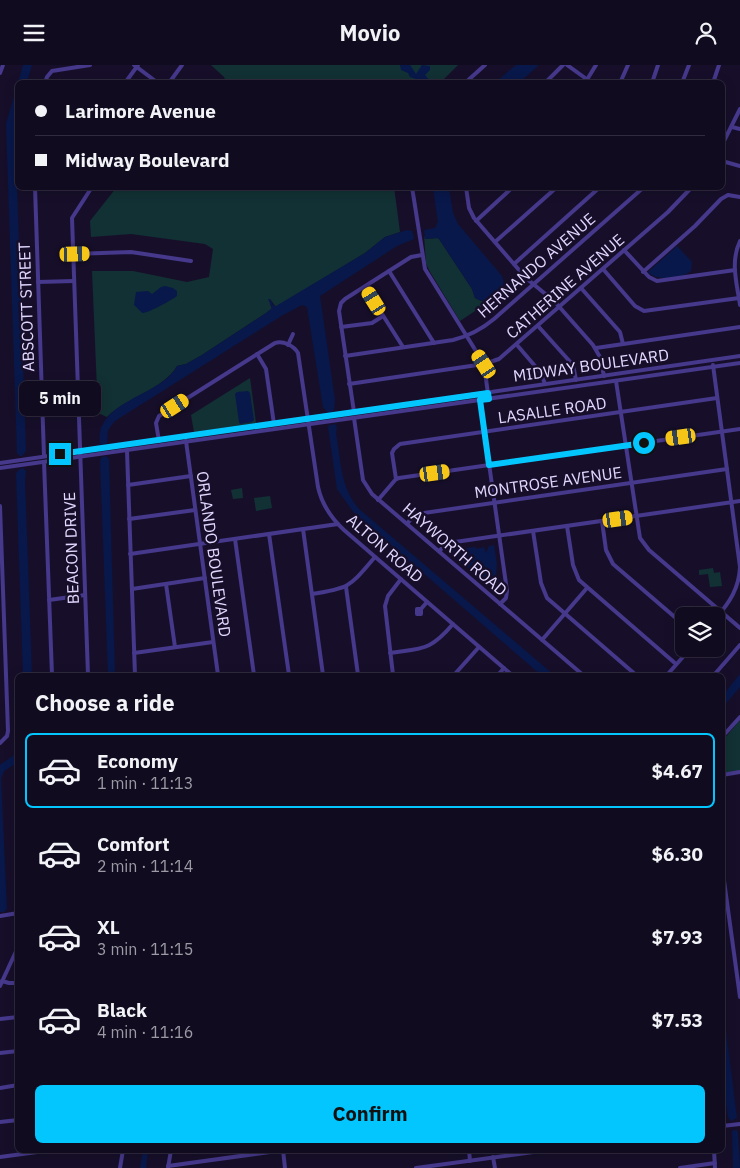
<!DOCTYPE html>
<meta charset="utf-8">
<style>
body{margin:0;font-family:"IBM Plex Sans",sans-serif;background:#1a1429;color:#f1f3f6;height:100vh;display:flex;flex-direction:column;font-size:19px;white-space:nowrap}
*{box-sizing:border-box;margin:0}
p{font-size:16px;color:#9c9ba5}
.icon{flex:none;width:28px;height:28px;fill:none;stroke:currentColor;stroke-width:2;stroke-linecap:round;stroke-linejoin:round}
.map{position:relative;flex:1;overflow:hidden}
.drawer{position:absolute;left:15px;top:608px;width:710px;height:480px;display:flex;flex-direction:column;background:#110b20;border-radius:8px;box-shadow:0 2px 12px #0003,0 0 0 1px #302b3e}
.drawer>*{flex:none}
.banner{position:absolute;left:15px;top:15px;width:710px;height:110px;border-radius:8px;box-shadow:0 2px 12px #0003,0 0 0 1px #302b3e;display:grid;align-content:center;height:110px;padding:0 20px;background:#110b20}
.tools{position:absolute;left:675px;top:542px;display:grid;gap:10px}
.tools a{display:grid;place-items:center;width:50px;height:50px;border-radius:8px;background:#110b20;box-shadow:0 2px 12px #0003,0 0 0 1px #302b3e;font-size:25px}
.end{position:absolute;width:22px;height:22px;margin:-11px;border:6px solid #04c6ff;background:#111;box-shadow:0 0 0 2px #111}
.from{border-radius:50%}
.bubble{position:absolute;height:35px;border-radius:8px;background:#110b20;box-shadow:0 2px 12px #0003,0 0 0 1px #302b3e;font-size:16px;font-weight:700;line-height:35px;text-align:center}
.car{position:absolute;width:15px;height:30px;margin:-15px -8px;border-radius:6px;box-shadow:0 0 4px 1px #0007;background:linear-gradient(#f5c518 24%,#345 0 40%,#f5c518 0 76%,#345 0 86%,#f5c518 0)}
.banner b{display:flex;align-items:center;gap:18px;height:48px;font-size:19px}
.banner b+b{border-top:1px solid #302b3e}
.banner i{width:12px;height:12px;background:#f1f3f6}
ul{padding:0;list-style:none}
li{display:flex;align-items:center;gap:15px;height:75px;margin:0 10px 8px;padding:0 10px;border:2px solid transparent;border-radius:8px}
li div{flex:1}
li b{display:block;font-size:19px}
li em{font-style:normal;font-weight:700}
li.on{border-color:#04c6ff}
li>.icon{width:45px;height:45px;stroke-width:1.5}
h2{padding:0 20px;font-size:22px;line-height:60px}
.action{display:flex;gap:10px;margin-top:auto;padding:10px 20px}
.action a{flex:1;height:58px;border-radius:8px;background:#04c6ff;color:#111;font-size:20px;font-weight:700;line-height:58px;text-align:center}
header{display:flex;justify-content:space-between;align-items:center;height:65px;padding:0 20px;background:#110b20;font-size:22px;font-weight:700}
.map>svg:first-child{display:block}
.green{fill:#123134}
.water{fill:#08184a}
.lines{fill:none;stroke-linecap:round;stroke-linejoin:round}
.minor{stroke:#46388b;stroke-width:4}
.route{stroke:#04c6ff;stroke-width:6}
.labels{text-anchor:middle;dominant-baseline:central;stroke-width:5;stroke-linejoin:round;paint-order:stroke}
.street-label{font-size:16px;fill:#e2d8ff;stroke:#170f2a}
</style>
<header><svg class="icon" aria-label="menu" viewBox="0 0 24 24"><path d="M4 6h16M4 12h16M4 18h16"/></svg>Movio<svg class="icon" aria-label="person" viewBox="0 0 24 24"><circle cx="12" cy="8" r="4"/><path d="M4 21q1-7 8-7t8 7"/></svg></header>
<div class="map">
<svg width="740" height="1103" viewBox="0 0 740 1103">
<rect width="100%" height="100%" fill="#170f2a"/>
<g class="green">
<path d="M211,0h247l-18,18 -214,-1 -2,-5z"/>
<path d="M394,122l6,45 -15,5 -20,16 -89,54 -6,-8v5l2,5 -6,4 -64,42 -16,9 -9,2c-13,23 -52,32 -70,51l-9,-4 -6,-142h41l54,11 22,-5 4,-28 -8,-5 -74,-10 -40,3 -1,-16 26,-33z"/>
<path d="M424,170l1,4 12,-1 2,1 33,50 3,9 9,4 -3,5 -21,14 -31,-51 -3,-7z"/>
<path d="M250,313l6,45 -62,9 -3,-17z"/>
<path d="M242,423l1,10 -10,1 -2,-9z"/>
<path d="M270,431l2,12 -16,3 -2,-13z"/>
<path d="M713,503l1,5 6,-1 2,14 -12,1 -2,-13 -9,1v-5z"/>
<path d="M740,655v51l-17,2v-33z"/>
</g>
<g class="water">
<path d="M23,0h9l-5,17 -9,1z"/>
<path d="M400,0h10l6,9 6,-9 8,1v4l-5,5 5,6 -5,1 -15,-5 -2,-4 -7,-3z"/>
<path d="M516,0h23l-19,17h-24z"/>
<path d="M18,18l-1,34 -2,10 11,324 -4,5h-2l-3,-3 -11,-329z"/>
<path d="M433,123h16l4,25 5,11 44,52c7,17 -13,31 -27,22l-3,-9 -33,-50 -2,-1 -12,1 -1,-9 11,-2 3,-6z"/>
<path d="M407,165l5,1 2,8 -17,7 -77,50 15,104 -1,9 -1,3 -5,1 -5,-6 -16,-100 -5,-2 -19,10 -168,106 -7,9 -1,13 -5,2 -2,-1c-6,-44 61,-47 77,-78l9,-2 16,-9 64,-42 6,-5 -4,-9h2l3,6 3,1 89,-53 20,-16z"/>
<path d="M677,181l15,16 -1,9c-2,1 -4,3 -7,4 -8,4 -30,5 -36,-3l2,-2z"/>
<path d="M165,221l8,2 4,3v5c-5,4 -29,17 -34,17 -3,-1 -6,-6 -9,-8l2,-13 12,-1 4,3 9,-7z"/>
<path d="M248,326l2,2 4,27 -2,2 -12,2 -1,-2 -4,-28 2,-2z"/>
<path d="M335,359l2,3 -1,6c5,28 4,54 23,76l195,166h-13l-187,-162 -17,-24 -9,-62 2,-2z"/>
<path d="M106,391l3,3 6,216h-7l-8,-215 2,-3z"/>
<path d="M23,403l3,3 -1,10 7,194h-9l-7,-202 4,-4z"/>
<path d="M494,480l3,20 -1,9 4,6 1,10 -3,3 -47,-40 2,-3 22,-3 2,2 7,-2 2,6 3,-7z"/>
<path d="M740,609v13l-17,20v-12z"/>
<path d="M17,688v10l-13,8 -3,7 6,131 -3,3h-4v-147z"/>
<path d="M723,943l14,110 -6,3 -3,-4 -6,-40z"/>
<path d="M735,1065h2l1,4 2,34h-7l-1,-37z"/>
<path d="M143,1085h5l-2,18h-6z"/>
</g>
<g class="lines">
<g class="minor">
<path d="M134,0l24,18"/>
<path d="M567,0l25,18"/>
<path d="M0,8l3,-8"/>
<path d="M45,18l2,-6 5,-6 38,-6"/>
<path d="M125,18l13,-18"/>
<path d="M169,18l13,-18"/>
<path d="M465,18l20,-18"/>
<path d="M545,18l18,-18"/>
<path d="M585,18l11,-18"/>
<path d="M620,18l8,-18"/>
<path d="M652,18l6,-18"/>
<path d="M682,18l7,-18"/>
<path d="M713,18l6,-18"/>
<path d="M732,62l8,2"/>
<path d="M722,80l18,-36"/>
<path d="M722,96l18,5"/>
<path d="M35,122l9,269"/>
<path d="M412,122l13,82 59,95 4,30"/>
<path d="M466,122l3,21 5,10 52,60 29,24 38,43 7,12 4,19"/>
<path d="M476,156l37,-34"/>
<path d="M740,176c-10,21 -3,43 0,64"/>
<path d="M495,177l62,-55"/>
<path d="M624,185l25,27 8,4 78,-11"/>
<path d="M73,189l58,-2 60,9"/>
<path d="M514,199l86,-77"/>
<path d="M603,204l32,37 9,5 95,-13"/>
<path d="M389,206l45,72"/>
<path d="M643,207l52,-46 26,-27 7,-4 12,2"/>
<path d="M38,217l36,-1"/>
<path d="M365,222l38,60"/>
<path d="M581,223l39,44 3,12"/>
<path d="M538,261l35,39 3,15"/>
<path d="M341,262l31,-4 11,-7"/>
<path d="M288,280l5,-11"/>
<path d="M517,280l24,28 4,11"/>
<path d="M596,283l144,-21"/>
<path d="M257,289l9,15 8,55"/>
<path d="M345,291l108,-16c16,-4 29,-11 41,-21l150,-132"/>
<path d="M713,300l27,202c-1,21 -10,35 -24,51"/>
<path d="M616,316l24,157 9,12 91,78"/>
<path d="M349,319l135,-20 15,-5 169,-147 24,-25"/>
<path d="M480,335l27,191 -1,7 -6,6"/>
<path d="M354,347l-15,-101 2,-8 4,-4 66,-42 11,-2"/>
<path d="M354,353l9,62 9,14 211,181"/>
<path d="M159,376l-3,-18 3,-7 116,-73c8,-3 19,3 23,10l20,134c4,18 13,31 26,43l168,145"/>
<path d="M186,376l32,234"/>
<path d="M127,386l8,224"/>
<path d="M44,397l8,213"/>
<path d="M0,398l740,-107"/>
<path d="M0,403l740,-105"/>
<path d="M396,414l-4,-26 2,-4 6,-5 317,-46"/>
<path d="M128,420l63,-9"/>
<path d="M378,435l18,-21 3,-1 341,-49"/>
<path d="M0,441l8,225 -1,5 -7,7"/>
<path d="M129,454l66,-9"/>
<path d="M602,456l4,29 7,14 71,61"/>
<path d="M407,459l6,-8 4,-2 310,-45"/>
<path d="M567,461l6,39 6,15 97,84"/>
<path d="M303,464l20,146"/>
<path d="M533,466l8,52 6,15 89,77"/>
<path d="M269,469l20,141"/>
<path d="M235,474l19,136"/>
<path d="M439,486l9,-8 292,-42"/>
<path d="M130,489l208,-30"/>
<path d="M166,519l9,63"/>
<path d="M346,522l12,88"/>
<path d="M132,524l73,-11"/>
<path d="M312,529c39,-6 38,-8 63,-37"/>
<path d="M49,535l36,-5"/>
<path d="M421,544v5h-4v-5h4l6,-7"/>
<path d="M542,575l45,-52"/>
<path d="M134,588l79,-11"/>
<path d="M390,588c33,-5 40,-2 63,-29"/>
<path d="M88,610l-16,-457 20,-31"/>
<path d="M393,610l-8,-69 3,-10 13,-17"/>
<path d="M454,610l25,-28"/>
<path d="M498,610l6,-7"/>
<path d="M667,610l23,-26"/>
<path d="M714,610l26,-30"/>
<path d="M722,672l18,-20"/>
<path d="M722,710l18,-3"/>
<path d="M722,801l18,131"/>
<path d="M0,851l18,-3"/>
<path d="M2,916l7,2h9"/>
<path d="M0,921l18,-39"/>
<path d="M0,954l18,-2"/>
<path d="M0,988l18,-2"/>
<path d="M0,1023l18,-3"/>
<path d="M0,1057l18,-2"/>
<path d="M722,1061l18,-2"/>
<path d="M283,1085l2,18"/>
<path d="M469,1085l1,11"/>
<path d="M714,1085l1,18"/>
<path d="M0,1092l52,-7"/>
<path d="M493,1092l2,11"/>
<path d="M168,1101l116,-16"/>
<path d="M120,1103l3,-18"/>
<path d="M168,1103l3,-18"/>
<path d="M416,1103l132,-18"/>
<path d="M680,1103l35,-5"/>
</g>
</g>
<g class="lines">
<path class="route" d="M60,389l428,-61 1,6 -9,1 9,65 155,-22"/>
</g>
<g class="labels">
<g class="street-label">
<text transform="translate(536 200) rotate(-41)">HERNANDO AVENUE</text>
<text transform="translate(565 221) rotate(-41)">CATHERINE AVENUE</text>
<text transform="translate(26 242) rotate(-92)">ABSCOTT STREET</text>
<text transform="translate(591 300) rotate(-8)">MIDWAY BOULEVARD</text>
<text transform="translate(552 345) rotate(-8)">LASALLE ROAD</text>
<text transform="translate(548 417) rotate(-8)">MONTROSE AVENUE</text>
<text transform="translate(71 483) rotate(-92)">BEACON DRIVE</text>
<text transform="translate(385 483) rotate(41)">ALTON ROAD</text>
<text transform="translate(455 484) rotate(41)">HAYWORTH ROAD</text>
<text transform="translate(214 489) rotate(82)">ORLANDO BOULEVARD</text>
</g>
</g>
</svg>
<div class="tools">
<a><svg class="icon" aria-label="layers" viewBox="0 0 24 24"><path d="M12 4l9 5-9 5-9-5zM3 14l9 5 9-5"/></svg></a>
</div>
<i class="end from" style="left:644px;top:378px"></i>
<i class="end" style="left:60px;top:389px"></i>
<div class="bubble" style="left:19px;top:316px;width:82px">5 min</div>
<i class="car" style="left:75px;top:189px;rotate:88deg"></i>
<i class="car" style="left:374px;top:236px;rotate:328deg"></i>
<i class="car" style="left:484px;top:299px;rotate:327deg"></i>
<i class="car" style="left:175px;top:341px;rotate:57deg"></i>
<i class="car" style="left:681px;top:372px;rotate:262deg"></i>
<i class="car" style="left:435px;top:408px;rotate:82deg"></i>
<i class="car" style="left:618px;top:454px;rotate:82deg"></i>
<div class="banner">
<b><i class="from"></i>Larimore Avenue</b>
<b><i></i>Midway Boulevard</b>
</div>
<section class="drawer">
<h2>Choose a ride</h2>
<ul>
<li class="on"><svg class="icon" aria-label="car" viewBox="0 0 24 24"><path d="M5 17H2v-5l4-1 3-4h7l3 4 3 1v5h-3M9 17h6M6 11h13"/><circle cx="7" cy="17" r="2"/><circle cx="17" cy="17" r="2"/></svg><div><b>Economy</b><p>1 min · 11:13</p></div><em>$4.67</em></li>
<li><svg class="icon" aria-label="car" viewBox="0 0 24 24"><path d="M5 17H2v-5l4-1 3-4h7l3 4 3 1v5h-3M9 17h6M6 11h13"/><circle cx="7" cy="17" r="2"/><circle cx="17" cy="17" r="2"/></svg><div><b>Comfort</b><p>2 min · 11:14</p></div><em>$6.30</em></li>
<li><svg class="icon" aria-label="car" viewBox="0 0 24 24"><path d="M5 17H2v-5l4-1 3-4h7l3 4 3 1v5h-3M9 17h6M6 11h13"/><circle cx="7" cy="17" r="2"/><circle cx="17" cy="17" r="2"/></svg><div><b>XL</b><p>3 min · 11:15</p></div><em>$7.93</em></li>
<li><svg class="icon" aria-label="car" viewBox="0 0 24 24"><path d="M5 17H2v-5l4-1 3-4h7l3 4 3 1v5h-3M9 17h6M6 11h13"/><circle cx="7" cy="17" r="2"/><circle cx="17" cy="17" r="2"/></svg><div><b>Black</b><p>4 min · 11:16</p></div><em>$7.53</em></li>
</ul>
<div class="action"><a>Confirm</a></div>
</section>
</div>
